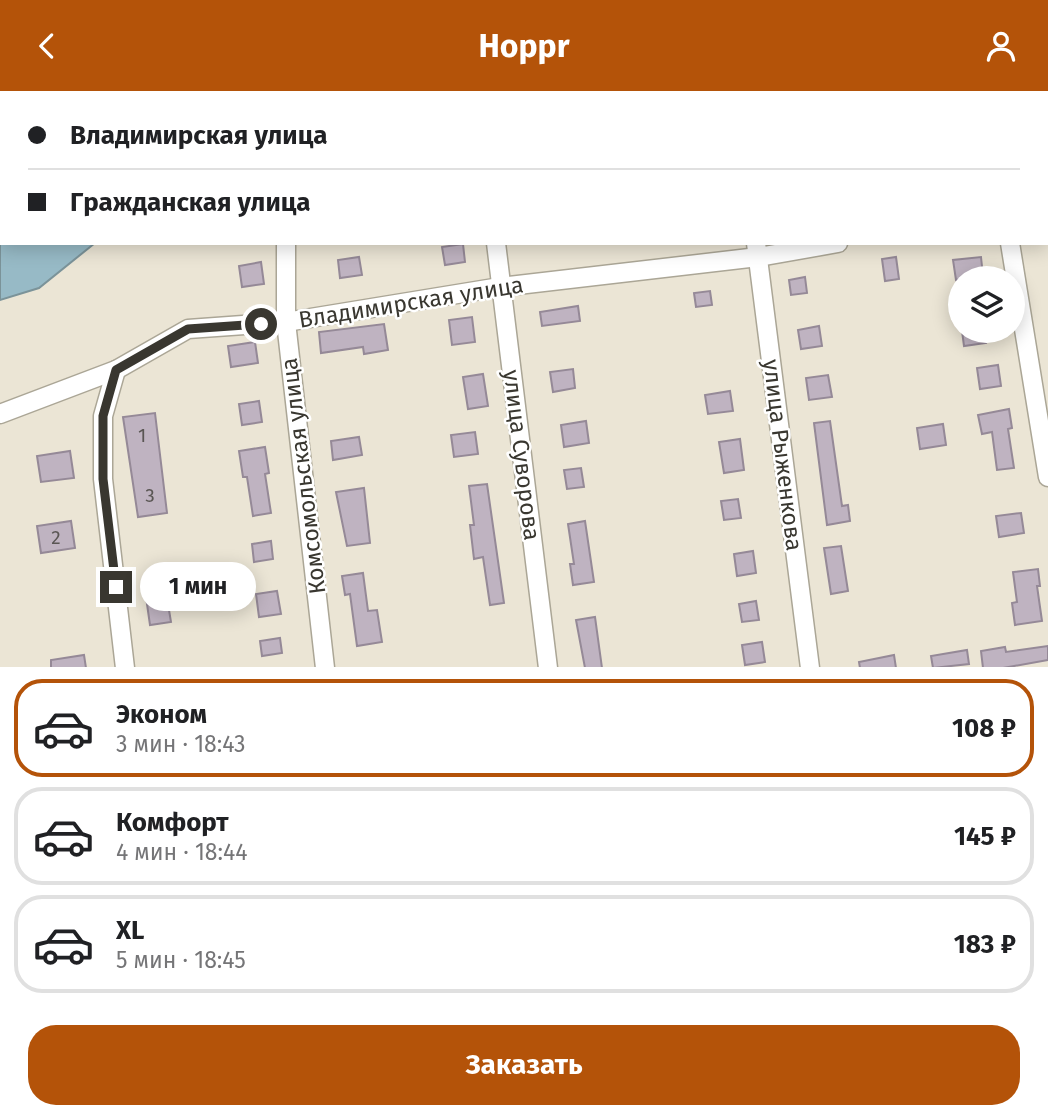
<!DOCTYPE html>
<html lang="ru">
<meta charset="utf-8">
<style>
body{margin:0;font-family:"Fira Sans",sans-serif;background:#f6f6f6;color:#202124;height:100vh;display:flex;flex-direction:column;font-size:26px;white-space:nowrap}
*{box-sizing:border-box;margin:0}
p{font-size:23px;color:#757577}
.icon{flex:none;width:38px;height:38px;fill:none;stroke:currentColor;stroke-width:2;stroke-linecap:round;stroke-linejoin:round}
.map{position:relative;height:576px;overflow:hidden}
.side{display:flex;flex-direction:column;background:#fff;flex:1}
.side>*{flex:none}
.banner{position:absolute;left:0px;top:0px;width:1048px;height:154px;box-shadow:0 4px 18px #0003;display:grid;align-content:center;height:154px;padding:0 28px;background:#fff}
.buttons{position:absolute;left:948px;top:175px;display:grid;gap:14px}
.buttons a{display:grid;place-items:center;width:77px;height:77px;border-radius:50%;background:#fff;box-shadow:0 4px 18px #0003;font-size:35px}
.end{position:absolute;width:32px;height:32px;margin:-16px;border:9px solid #393730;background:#fff;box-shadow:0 0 0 4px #fff}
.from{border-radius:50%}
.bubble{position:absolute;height:49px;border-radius:24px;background:#fff;box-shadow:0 4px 18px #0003;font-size:23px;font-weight:700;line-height:49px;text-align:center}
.banner b{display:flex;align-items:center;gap:24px;height:66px;font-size:26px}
.banner b+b{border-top:2px solid #e0e0e0}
.banner i{width:18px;height:18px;background:#202124}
ul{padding:12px 0 0;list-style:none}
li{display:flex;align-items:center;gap:21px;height:98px;margin:0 14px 10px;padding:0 14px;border:4px solid #e0e0e0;border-radius:28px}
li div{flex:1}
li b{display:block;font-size:26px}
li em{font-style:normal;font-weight:700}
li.on{border-color:#b45309}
li>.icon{width:63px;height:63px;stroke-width:1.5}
.button{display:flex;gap:14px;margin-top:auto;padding:14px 28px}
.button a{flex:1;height:80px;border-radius:28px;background:#b45309;color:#fff;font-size:28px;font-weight:700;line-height:80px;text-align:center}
header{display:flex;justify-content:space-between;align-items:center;height:91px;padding:0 28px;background:#b45309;color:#fff;font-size:32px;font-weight:700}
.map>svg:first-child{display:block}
.water{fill:#97bac6;stroke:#7b9399;stroke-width:2}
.building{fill:#bfb3c1;stroke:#958997;stroke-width:2}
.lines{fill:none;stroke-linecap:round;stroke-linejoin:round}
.street-casing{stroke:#aba696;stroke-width:21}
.street{stroke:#fff;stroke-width:18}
.route{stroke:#393730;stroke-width:9}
.labels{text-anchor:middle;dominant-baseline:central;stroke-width:5;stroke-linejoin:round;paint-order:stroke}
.number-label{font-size:19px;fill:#5a5654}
.street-label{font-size:23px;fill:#393730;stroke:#fff}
</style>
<header><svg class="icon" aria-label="back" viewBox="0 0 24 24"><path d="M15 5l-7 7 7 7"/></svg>Hoppr<svg class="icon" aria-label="person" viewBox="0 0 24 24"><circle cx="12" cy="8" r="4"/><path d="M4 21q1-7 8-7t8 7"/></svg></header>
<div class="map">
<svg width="1048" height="577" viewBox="0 0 1048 577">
<rect width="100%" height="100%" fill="#ebe5d5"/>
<path class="water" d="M0,0h212l-210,2v150h93l-56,45 -39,12z"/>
<g class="building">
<path d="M463,153l2,18 -20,3 -3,-18z"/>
<path d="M359,166l3,18 -22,3 -2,-18z"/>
<path d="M896,166l3,22 -14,2 -3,-22z"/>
<path d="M981,166l2,19 -27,4 -3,-20z"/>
<path d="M261,171l3,22 -22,3 -3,-21z"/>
<path d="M805,186l2,16 -16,2 -2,-15z"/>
<path d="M710,200l2,14 -16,2 -2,-14z"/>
<path d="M578,215l2,15 -38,5 -2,-14z"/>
<path d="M472,226l3,25 -23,3 -3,-25z"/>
<path d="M384,233l4,26 -24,4 -1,-7 -42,6 -2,-21z"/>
<path d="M819,235l3,20 -21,3 -3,-19z"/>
<path d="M962,240h22l2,12 -22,3z"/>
<path d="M255,251l3,21 -27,4 -3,-21z"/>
<path d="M998,274l3,21 -21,3 -3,-21z"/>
<path d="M573,278l2,19 -22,4 -3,-20z"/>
<path d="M483,283l5,32 -20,3 -5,-32z"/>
<path d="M828,284l4,22 -23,3 -3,-22z"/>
<path d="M730,300l3,20 -25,3 -3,-19z"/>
<path d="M259,310l3,21 -20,3 -3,-21z"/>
<path d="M1009,318l3,19 -4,1 6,39 -17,2 -5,-38 -10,2 -4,-19z"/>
<path d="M155,322l12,100 -29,4 -15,-100z"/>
<path d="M586,330l3,22 -25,4 -3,-22z"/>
<path d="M830,330l12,85 6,-1 2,16 -23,4 -13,-102z"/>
<path d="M943,333l3,21 -26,4 -3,-21z"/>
<path d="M475,341l3,22 -24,3 -3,-22z"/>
<path d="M359,346l3,18 -29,5 -2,-19z"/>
<path d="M740,348l4,31 -20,3 -5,-31z"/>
<path d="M265,356l4,26 -4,1 6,39 -18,3 -6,-39h-4l-4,-26z"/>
<path d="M70,360l4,27 -33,4 -4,-26z"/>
<path d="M581,377l3,19 -17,2 -3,-19z"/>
<path d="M487,393l17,119 -14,2 -7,-48 -9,2 -4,-34h4l-5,-39z"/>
<path d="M364,397l6,55 -23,3 -11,-54z"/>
<path d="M738,408l3,19 -17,2 -3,-19z"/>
<path d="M1021,422l3,20 -25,4 -3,-21z"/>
<path d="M71,430l4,27 -34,5 -4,-27z"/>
<path d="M585,430l9,61 -21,3 -3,-21h4l-6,-40z"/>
<path d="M271,450l2,18 -19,3 -2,-18z"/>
<path d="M841,455l7,45 -17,3 -7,-46z"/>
<path d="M753,460l3,22 -19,3 -3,-22z"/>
<path d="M1038,478l2,17h-3l5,35 -27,4 -3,-22 5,-1 -4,-30z"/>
<path d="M363,482l5,38 9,-1 5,32 -25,4 -7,-52 -5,1 -3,-19z"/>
<path d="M164,489l7,42 -21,3 -6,-42z"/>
<path d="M277,500l4,23 -22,3 -3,-23z"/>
<path d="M756,510l3,19 -17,2 -3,-18z"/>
<path d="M595,526l7,51h-17l-9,-48z"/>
<path d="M280,547l2,15 -20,3 -2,-15z"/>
<path d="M762,551l3,20 -20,3 -3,-20z"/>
<path d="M1048,555v14l-45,8h-20l-2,-17 24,-4 1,5z"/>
<path d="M967,559l2,14 -36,4 -2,-12z"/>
<path d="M84,564l2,13h-35v-8z"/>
<path d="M894,564l2,13h-36l-1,-6z"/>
</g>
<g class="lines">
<defs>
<g id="street">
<path d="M479,0l1,2"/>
<path d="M734,0v2"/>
<path d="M986,0v2"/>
<path d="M287,2v-2"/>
<path d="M1046,117h2"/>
<path d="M286,152v79l39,346"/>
<path d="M496,152l52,425"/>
<path d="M756,152l54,425"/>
<path d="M1010,152l38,234"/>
<path d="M116,279l-13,46v63l22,189"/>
<path d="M0,323l116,-44 72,-41 98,-7 214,-35 258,-30 80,-14"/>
</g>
</defs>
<use href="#street" class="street-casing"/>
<use href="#street" class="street"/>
</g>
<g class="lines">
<path class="route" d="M116,496l-13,-108v-63l13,-46 72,-41 73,-5"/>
</g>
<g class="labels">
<g class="number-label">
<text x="142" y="344">1</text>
<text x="150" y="404">3</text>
<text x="56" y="446">2</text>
</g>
<g class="street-label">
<text transform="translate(411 211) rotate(-9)">Владимирская улица</text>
<text transform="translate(522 364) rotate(83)">улица Суворова</text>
<text transform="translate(783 364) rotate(83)">улица Рыженкова</text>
<text transform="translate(303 385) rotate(-97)">Комсомольская улица</text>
</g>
</g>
</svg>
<div class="buttons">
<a><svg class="icon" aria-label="layers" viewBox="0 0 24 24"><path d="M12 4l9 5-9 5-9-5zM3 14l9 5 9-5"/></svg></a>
</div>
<i class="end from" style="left:261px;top:233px"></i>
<i class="end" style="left:116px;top:496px"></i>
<div class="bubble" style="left:140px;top:471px;width:116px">1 мин</div>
<div class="banner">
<b><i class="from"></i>Владимирская улица</b>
<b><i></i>Гражданская улица</b>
</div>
</div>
<section class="side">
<ul>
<li class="on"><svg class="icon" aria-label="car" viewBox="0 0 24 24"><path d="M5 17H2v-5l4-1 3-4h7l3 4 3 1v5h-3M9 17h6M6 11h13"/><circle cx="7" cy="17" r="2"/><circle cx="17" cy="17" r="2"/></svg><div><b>Эконом</b><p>3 мин · 18:43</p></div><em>108 ₽</em></li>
<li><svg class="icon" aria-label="car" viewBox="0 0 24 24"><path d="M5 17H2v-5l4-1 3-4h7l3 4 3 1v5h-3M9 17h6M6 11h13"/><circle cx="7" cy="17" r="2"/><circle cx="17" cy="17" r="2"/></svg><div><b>Комфорт</b><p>4 мин · 18:44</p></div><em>145 ₽</em></li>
<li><svg class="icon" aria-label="car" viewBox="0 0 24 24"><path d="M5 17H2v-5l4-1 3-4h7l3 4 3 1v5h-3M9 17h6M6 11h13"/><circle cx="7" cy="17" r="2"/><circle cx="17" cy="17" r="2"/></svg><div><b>XL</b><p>5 мин · 18:45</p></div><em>183 ₽</em></li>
</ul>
<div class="button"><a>Заказать</a></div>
</section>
